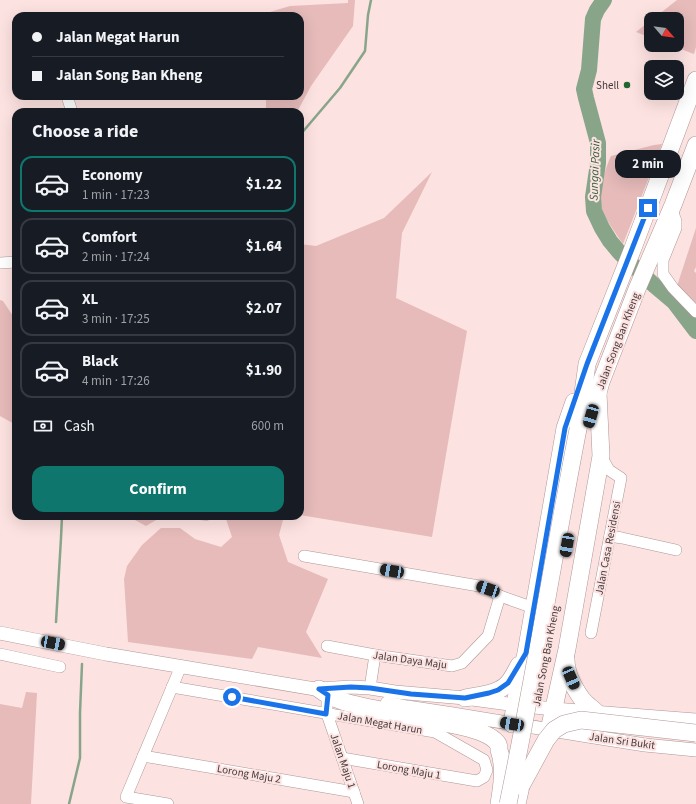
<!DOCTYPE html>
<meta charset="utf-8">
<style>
body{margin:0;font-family:"Source Sans 3",sans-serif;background:#20242c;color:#f1f3f6;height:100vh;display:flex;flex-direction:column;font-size:15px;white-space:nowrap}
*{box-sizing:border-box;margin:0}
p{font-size:13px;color:#9ea1a6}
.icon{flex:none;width:22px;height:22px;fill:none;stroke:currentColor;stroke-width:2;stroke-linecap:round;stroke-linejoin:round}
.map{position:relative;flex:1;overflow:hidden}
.panel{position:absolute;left:12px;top:108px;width:292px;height:412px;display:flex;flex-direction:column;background:#171b24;border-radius:12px;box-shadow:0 4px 16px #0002}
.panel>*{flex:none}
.top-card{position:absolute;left:12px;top:12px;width:292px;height:88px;border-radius:12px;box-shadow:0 4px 16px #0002;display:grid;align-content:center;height:88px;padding:0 20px;background:#171b24}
.needle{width:26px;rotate:118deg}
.controls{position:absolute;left:644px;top:12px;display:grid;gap:8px}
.controls a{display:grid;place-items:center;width:40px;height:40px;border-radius:8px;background:#171b24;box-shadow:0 4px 16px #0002;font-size:20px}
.end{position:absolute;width:18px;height:18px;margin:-9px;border:5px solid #1a73e8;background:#fff;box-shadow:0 0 0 2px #fff}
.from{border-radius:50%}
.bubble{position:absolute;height:28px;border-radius:12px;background:#171b24;box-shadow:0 4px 16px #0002;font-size:13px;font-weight:700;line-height:28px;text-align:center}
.car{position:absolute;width:12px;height:24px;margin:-12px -6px;border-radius:5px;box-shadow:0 0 3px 1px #0007;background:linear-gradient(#222 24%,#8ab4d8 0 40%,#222 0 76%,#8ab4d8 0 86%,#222 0)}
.top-card b{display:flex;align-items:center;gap:14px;height:38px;font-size:15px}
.top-card b+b{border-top:1px solid #363941}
.top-card i{width:10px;height:10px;background:#f1f3f6}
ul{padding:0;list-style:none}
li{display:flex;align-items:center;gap:12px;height:56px;margin:0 8px 6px;padding:0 12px;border:2px solid #363941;border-radius:12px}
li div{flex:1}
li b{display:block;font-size:15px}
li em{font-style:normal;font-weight:700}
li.on{border-color:#0f766e}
li>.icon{width:36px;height:36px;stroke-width:1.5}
h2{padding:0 20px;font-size:18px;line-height:48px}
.pay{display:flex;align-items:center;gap:10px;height:44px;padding:0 20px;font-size:15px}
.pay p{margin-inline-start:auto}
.button{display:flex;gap:8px;margin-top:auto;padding:8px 20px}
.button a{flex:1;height:46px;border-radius:12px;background:#0f766e;color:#fff;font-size:16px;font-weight:700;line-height:46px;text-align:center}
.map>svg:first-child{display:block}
.green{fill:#e6bbba}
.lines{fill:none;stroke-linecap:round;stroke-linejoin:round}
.stream{stroke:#88a58a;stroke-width:2.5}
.river{stroke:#88a58a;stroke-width:16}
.minor-casing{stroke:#af9796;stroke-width:12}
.tertiary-casing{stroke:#af9796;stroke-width:14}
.primary-casing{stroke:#af9796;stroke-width:18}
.minor{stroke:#fff;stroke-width:11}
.tertiary{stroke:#fff;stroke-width:13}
.primary{stroke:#fff;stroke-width:17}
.primary-bridge-casing{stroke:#af9796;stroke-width:18;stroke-linecap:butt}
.primary-bridge{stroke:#fff;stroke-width:17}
.route{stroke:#1a73e8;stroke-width:5}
.poi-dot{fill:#23652f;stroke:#fce2e1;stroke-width:1.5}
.labels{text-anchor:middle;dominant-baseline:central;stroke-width:4;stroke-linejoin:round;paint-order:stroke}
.poi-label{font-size:11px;fill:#443a3a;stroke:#fce2e1;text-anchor:end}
.street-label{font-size:11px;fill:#443a3a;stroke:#fce2e1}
.water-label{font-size:12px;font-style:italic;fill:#315e37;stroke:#fce2e1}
</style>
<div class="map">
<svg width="696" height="804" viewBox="0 0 696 804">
<rect width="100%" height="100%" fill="#fce2e1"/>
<g class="green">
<path d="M348,0h7l-2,26 -42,60 -14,26h-31v-16h34v-80h-40v-1l30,-9 58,-3z"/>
<path d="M677,0h19v47l-2,7 -24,-9h7v-26h-24z"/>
<path d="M651,20v18l-15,-6z"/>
<path d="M662,144l-39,100c-8,-12 -18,-25 -23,-39 -3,-10 6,-39 11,-49l43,-11z"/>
<path d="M432,172l-30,61 -6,65 71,33 -35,206 -132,-22v-271l16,2 68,-28z"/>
<path d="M696,228v39l-2,4 2,2v32l-19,-19z"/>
<path d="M0,300l3,1 10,15 3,2v107l-16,-9z"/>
<path d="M136,516h27l-17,10 -11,-6z"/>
<path d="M172,516h45l-10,5z"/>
<path d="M225,516h59l-5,19 9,27 40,17 -22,53 16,26 -64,-11 -6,12 -124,-17 -4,-63 3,-13 15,-21 19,-17h19l15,11 26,8 11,-10z"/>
<path d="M26,692l11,1 -6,111h-31v-100l22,4z"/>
</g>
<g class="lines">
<g class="stream">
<path d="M300,135l40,-47 25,-37 3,-36 3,-15"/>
<path d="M56,622l5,-84 1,-22"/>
<path d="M69,804l11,-46v-45l2,-49"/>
</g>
<path class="river" d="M604,0l-7,10 -4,9 -4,51 -5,19 2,9 12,45v20l-5,34 1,14 8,17 8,13 10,12 35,33 19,16 22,29"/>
<defs>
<g id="minor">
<path d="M67,96l5,16"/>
<path d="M673,205v8l3,8v7l-13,32v14l10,14 23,24"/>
<path d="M0,263l16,-1"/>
<path d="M610,536l12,2 54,12"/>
<path d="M304,556l175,30 9,3 12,7 34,12"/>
<path d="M591,633l30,-155 -12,-8 -8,-14"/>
<path d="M327,646l48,9 77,11 10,-3 26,-27 12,-40"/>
<path d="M0,654l60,13"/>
<path d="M172,687l263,45 49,28 3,10 -3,7 -7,4 -135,-23"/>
<path d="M370,688l5,-33"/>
<path d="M327,695v19l31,90"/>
<path d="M143,756l211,36"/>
<path d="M168,804l-42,-7 55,-131"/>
</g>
<g id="tertiary">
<path d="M0,633l106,21 221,37"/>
<path d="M319,689l32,-2 19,1 25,4 70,6 50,7 39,4 142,11"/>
<path d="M387,703l20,4 46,7 135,22 57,9 51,5"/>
</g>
<g id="primary">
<path d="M595,404l6,-22 36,-93 36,-84 23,-60"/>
<path d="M578,429l9,-65 46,-116 63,-168"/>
<path d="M566,659c0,14 8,29 16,40 4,5 10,9 14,13"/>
<path d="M319,689c17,13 37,16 57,20 13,3 26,6 39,9 20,4 72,9 83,26 1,2 1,4 1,6 6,17 3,36 0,54"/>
<path d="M465,698c14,-3 35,-4 44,-16 4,-5 7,-11 10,-17"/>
<path d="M512,724l6,-37 8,-34 39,-225 9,-26"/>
<path d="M549,730l18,-81 34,-193 -3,-63"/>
<path d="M517,804l4,-18"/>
</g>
</defs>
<use href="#minor" class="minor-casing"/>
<use href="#tertiary" class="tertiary-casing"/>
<use href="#primary" class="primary-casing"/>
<use href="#minor" class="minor"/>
<use href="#tertiary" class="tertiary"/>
<use href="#primary" class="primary"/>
<defs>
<g id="primary-bridge">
<path d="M521,786l25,-46 8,-10 10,-6 17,-4 115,13"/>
<path d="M508,804c26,-125 46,-251 70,-375"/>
</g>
</defs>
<use href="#primary-bridge" class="primary-bridge-casing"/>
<use href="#primary-bridge" class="primary-bridge"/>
</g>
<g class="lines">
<path class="route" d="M232,697l94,17 2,-19 -9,-6 32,-2 19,1 41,6 54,4 24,-5 9,-3 10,-7 18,-30 39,-225 22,-64 61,-156"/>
</g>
<circle class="poi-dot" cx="627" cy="85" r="4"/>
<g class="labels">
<g class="poi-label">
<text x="619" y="85">Shell</text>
</g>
<g class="street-label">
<text transform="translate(618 341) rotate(-69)">Jalan Song Ban Kheng</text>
<text transform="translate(608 548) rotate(-79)">Jalan Casa Residensi</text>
<text transform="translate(546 656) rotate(-79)">Jalan Song Ban Kheng</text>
<text transform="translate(410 660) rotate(8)">Jalan Daya Maju</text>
<text transform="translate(380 723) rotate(10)">Jalan Megat Harun</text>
<text transform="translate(622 741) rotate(8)">Jalan Sri Bukit</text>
<text transform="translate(343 761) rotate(71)">Jalan Maju 1</text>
<text transform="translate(409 770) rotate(10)">Lorong Maju 1</text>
<text transform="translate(249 774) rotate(10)">Lorong Maju 2</text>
</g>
<g class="water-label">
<text transform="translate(595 170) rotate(-88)">Sungai Pasir</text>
</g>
</g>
</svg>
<div class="controls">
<a><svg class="needle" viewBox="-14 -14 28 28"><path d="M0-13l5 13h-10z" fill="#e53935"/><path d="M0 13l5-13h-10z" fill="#9ea1a6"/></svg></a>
<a><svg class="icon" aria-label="layers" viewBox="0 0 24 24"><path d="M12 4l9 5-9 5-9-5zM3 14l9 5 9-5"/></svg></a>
</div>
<i class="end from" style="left:232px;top:697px"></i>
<i class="end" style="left:648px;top:208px"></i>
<div class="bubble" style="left:615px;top:150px;width:66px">2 min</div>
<i class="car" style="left:591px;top:416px;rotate:196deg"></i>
<i class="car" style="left:567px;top:545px;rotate:190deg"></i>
<i class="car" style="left:392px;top:571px;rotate:280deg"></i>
<i class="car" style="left:488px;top:589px;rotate:289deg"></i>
<i class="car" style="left:53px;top:643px;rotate:101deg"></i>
<i class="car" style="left:571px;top:678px;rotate:156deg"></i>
<i class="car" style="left:512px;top:724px;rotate:280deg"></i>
<div class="top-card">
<b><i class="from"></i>Jalan Megat Harun</b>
<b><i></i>Jalan Song Ban Kheng</b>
</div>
<section class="panel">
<h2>Choose a ride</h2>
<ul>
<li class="on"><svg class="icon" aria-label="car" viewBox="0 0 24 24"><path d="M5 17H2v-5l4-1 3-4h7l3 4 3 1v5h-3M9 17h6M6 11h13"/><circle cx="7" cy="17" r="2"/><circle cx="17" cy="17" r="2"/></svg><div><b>Economy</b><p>1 min · 17:23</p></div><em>$1.22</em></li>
<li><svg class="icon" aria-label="car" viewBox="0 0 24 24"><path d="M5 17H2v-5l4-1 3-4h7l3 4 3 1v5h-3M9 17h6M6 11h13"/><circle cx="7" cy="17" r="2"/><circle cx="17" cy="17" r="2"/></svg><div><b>Comfort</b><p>2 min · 17:24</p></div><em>$1.64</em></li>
<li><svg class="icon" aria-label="car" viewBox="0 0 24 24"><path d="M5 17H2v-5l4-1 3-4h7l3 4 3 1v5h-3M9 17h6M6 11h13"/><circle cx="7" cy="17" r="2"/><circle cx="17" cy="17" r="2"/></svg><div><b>XL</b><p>3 min · 17:25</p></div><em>$2.07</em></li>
<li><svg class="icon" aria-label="car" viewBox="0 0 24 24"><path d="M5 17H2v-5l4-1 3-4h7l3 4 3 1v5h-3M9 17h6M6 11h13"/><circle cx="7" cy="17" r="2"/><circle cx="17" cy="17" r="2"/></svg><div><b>Black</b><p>4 min · 17:26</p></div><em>$1.90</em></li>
</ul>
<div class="pay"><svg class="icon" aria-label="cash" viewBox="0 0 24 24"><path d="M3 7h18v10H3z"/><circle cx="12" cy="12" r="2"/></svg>Cash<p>600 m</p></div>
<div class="button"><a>Confirm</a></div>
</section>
</div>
